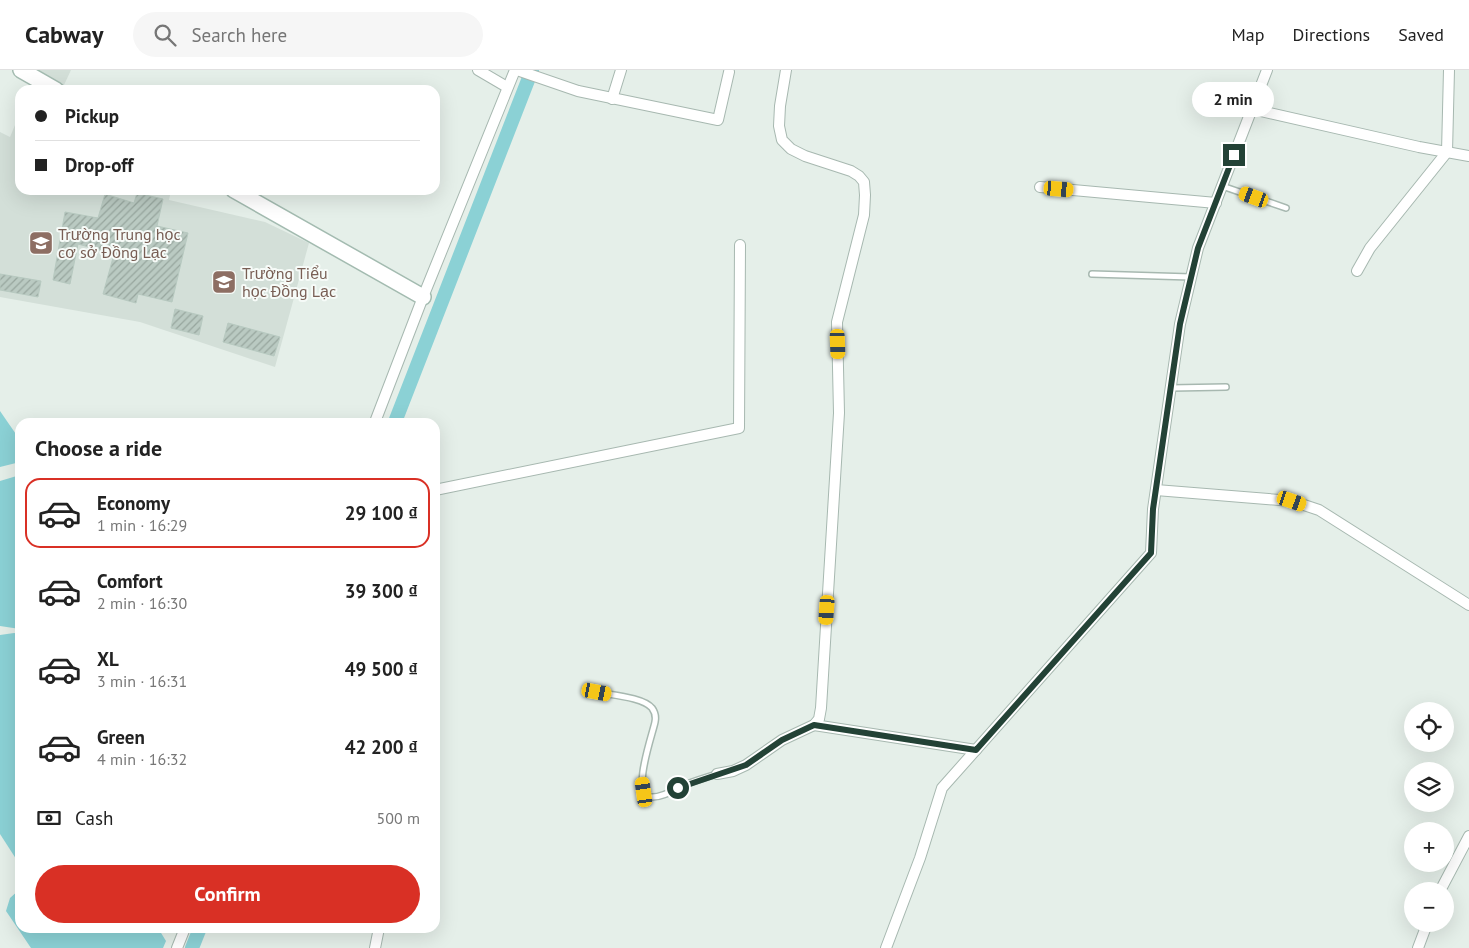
<!DOCTYPE html>
<meta charset="utf-8">
<style>
body{margin:0;font-family:"PT Sans",sans-serif;background:#f6f6f6;color:#222;height:100vh;display:flex;flex-direction:column;font-size:19px;white-space:nowrap}
*{box-sizing:border-box;margin:0}
p{font-size:16px;color:#767676}
.icon{flex:none;width:28px;height:28px;fill:none;stroke:currentColor;stroke-width:2;stroke-linecap:round;stroke-linejoin:round}
.map{position:relative;flex:1;overflow:hidden}
.panel{position:absolute;left:15px;top:348px;width:425px;height:515px;display:flex;flex-direction:column;background:#fff;border-radius:15px;box-shadow:0 5px 20px #0002}
.panel>*{flex:none}
.hud{position:absolute;left:15px;top:15px;width:425px;height:110px;border-radius:15px;box-shadow:0 5px 20px #0002;display:grid;align-content:center;height:110px;padding:0 20px;background:#fff}
.tools{position:absolute;left:1404px;top:632px;display:grid;gap:10px}
.tools a{display:grid;place-items:center;width:50px;height:50px;border-radius:50%;background:#fff;box-shadow:0 5px 20px #0002;font-size:25px}
.end{position:absolute;width:22px;height:22px;margin:-11px;border:6px solid #234236;background:#fff;box-shadow:0 0 0 2px #fff}
.from{border-radius:50%}
.bubble{position:absolute;height:35px;border-radius:18px;background:#fff;box-shadow:0 5px 20px #0002;font-size:16px;font-weight:600;line-height:35px;text-align:center}
.car{position:absolute;width:15px;height:30px;margin:-15px -8px;border-radius:6px;box-shadow:0 0 4px 1px #0007;background:linear-gradient(#f5c518 24%,#345 0 40%,#f5c518 0 76%,#345 0 86%,#f5c518 0)}
.hud b{display:flex;align-items:center;gap:18px;height:48px;font-size:19px}
.hud b+b{border-top:1px solid #e0e0e0}
.hud i{width:12px;height:12px;background:#222}
ul{padding:0;list-style:none}
li{display:flex;align-items:center;gap:15px;height:70px;margin:0 10px 8px;padding:0 10px;border:2px solid transparent;border-radius:15px}
li div{flex:1}
li b{display:block;font-size:19px}
li em{font-style:normal;font-weight:600}
li.selected{border-color:#d93025}
li>.icon{width:45px;height:45px;stroke-width:1.5}
h2{padding:0 20px;font-size:22px;line-height:60px}
.pay{display:flex;align-items:center;gap:12px;height:55px;padding:0 20px;font-size:19px}
.pay p{margin-inline-start:auto}
.cta{display:flex;gap:10px;margin-top:auto;padding:10px 20px}
.cta a{flex:1;height:58px;border-radius:30px;background:#d93025;color:#fff;font-size:20px;font-weight:600;line-height:58px;text-align:center}
header{display:flex;align-items:center;gap:30px;box-sizing:border-box;height:70px;padding:0 25px;background:#fff;border-bottom:1px solid #e0e0e0}
header strong{font-size:24px}
nav{display:flex;gap:28px;margin-inline-start:auto;font-size:18px}
.search{width:350px;height:45px;background:#f6f6f6;display:flex;align-items:center;gap:12px;box-sizing:border-box;padding:0 18px;border-radius:28px;color:#767676;font-size:19px}
.map>svg:first-child{display:block}
.built{fill:#d3dfd8}
.water{fill:#8bd1d5}
.lines{fill:none;stroke-linecap:round;stroke-linejoin:round}
.canal{stroke:#8bd1d5;stroke-width:14}
.building{fill:url(#building-hatch);stroke:#b7c9c0}
.lane-casing{stroke:#a7b8b0;stroke-width:8}
.street-casing{stroke:#a7b8b0;stroke-width:12}
.secondary-casing{stroke:#a3bbb0;stroke-width:18}
.lane{stroke:#fff;stroke-width:5}
.street{stroke:#fff;stroke-width:10}
.secondary{stroke:#fff;stroke-width:15}
.route{stroke:#234236;stroke-width:6}
.labels{text-anchor:middle;dominant-baseline:central;stroke-width:4;stroke-linejoin:round;paint-order:stroke}
.education-label{font-size:16px;fill:#785e54;stroke:#f6fbf8;text-anchor:start}
</style>
<header>
<strong>Cabway</strong>
<div class="search"><svg class="icon" aria-label="search" viewBox="0 0 24 24"><circle cx="10" cy="10" r="6"/><path d="M15 15l6 6"/></svg>Search here</div>
<nav><a>Map</a><a>Directions</a><a>Saved</a></nav>
</header>
<div class="map">
<svg width="1469" height="878" viewBox="0 0 1469 878">
<defs>
<pattern id="building-hatch" width="6" height="6" patternUnits="userSpaceOnUse" patternTransform="scale(1.25)"><rect width="6" height="6" fill="#bacac2"/><path d="M-1 1l2-2M0 6l6-6M5 7l2-2" fill="none" stroke="#97a69e"/></pattern>
</defs>
<rect width="100%" height="100%" fill="#e5efe9"/>
<g class="built">
<path d="M36,0h35l-7,15z"/>
<path d="M20,43v77h151l-2,10 96,22 44,21 -34,124 -135,-45 -140,-25v-165l10,5z"/>
</g>
<g class="water">
<path d="M0,341l20,29v22l-20,5z"/>
<path d="M20,405v154l-20,-3v-145z"/>
<path d="M14,563l6,1v231l-20,-31v-199z"/>
<path d="M20,819v39h138l8,13 -3,7h-132l-25,-37 4,-13z"/>
</g>
<g class="lines">
<g class="canal">
<path d="M395,352l137,-352"/>
<path d="M192,878l8,-20"/>
</g>
</g>
<g class="building">
<path d="M137,123l26,6 -6,27 31,7 -16,69 -34,-8 -2,9 -33,-9 11,-40 -36,-10 -8,40 -17,-4 12,-68 33,6 7,-24 29,9z"/>
<path d="M0,204l41,7 -3,16 -38,-7z"/>
<path d="M175,239l28,7 -4,19 -28,-7z"/>
<path d="M228,253l52,14 -6,19 -51,-14z"/>
</g>
<g class="lines">
<defs>
<g id="lane">
<path d="M1222,116l64,22"/>
<path d="M1092,204l99,3"/>
<path d="M1171,318l55,-1"/>
<path d="M597,622c13,3 46,5 55,16 3,4 4,9 3,14 -2,11 -25,74 -4,75 12,1 26,-9 36,-13 10,-4 20,-7 30,-10"/>
</g>
<g id="street">
<path d="M478,0l29,17"/>
<path d="M517,0l61,21 140,29 11,-48"/>
<path d="M612,29l9,-29"/>
<path d="M1252,39l167,38 50,9"/>
<path d="M1040,117l176,16"/>
<path d="M1357,201l13,-23 77,-96 2,-82"/>
<path d="M375,352l48,-125 92,-227"/>
<path d="M435,420l304,-62 1,-183"/>
<path d="M1156,420l136,11 27,9 150,95"/>
<path d="M814,655l162,25"/>
<path d="M717,704l16,-3 13,-6 36,-25 32,-15 5,-6 2,-11 18,-295 -2,-91 27,-107 1,-20 -1,-13 -5,-6 -8,-5 -46,-15 -14,-7 -9,-9 -3,-14 1,-20 6,-36"/>
<path d="M1440,821l29,-55"/>
<path d="M177,878l8,-20"/>
<path d="M375,878l4,-20"/>
<path d="M886,878l34,-90 22,-70 209,-235 2,-44 27,-185 18,-76 69,-178"/>
<path d="M1418,878l9,-24"/>
</g>
<g id="secondary">
<path d="M21,0l35,20"/>
<path d="M234,120l189,107"/>
</g>
</defs>
<use href="#lane" class="lane-casing"/>
<use href="#street" class="street-casing"/>
<use href="#secondary" class="secondary-casing"/>
<use href="#lane" class="lane"/>
<use href="#street" class="street"/>
<use href="#secondary" class="secondary"/>
</g>
<g class="lines">
<path class="route" d="M678,718l68,-23 36,-25 32,-15 162,25 175,-197 2,-44 27,-185 18,-76 36,-93"/>
</g>
<defs>
<symbol id="school-square" viewBox="-11 -11 22 22"><rect x="-9" y="-9" width="18" height="18" rx="4" fill="#8d6e63" stroke="#f6fbf8"/><path d="M0-5L7-2L0 1L-7-2ZM-4 1L0 2.5L4 1V4Q0 6-4 4Z" fill="#fff"/></symbol>
</defs>
<g fill-rule="evenodd">
<use href="#school-square" x="27" y="159" width="28" height="28"/>
<use href="#school-square" x="210" y="198" width="28" height="28"/>
</g>
<g class="labels">
<g class="education-label">
<text x="58" y="164">Trường Trung học<tspan x="58" dy="18">cơ sở Đồng Lạc</tspan></text>
<text x="242" y="203">Trường Tiểu<tspan x="242" dy="18">học Đồng Lạc</tspan></text>
</g>
</g>
</svg>
<div class="tools">
<a><svg class="icon" aria-label="locate" viewBox="0 0 24 24"><circle cx="12" cy="12" r="6"/><path d="M12 2v4M12 18v4M2 12h4M18 12h4"/></svg></a>
<a><svg class="icon" aria-label="layers" viewBox="0 0 24 24"><path d="M12 4l9 5-9 5-9-5zM3 14l9 5 9-5"/></svg></a>
<a>+</a>
<a>−</a>
</div>
<i class="end from" style="left:678px;top:718px"></i>
<i class="end" style="left:1234px;top:85px"></i>
<div class="bubble" style="left:1192px;top:12px;width:82px">2 min</div>
<i class="car" style="left:1059px;top:119px;rotate:95deg"></i>
<i class="car" style="left:1254px;top:127px;rotate:290deg"></i>
<i class="car" style="left:838px;top:274px;rotate:178deg"></i>
<i class="car" style="left:1292px;top:431px;rotate:109deg"></i>
<i class="car" style="left:827px;top:540px;rotate:184deg"></i>
<i class="car" style="left:597px;top:622px;rotate:101deg"></i>
<i class="car" style="left:644px;top:722px;rotate:352deg"></i>
<div class="hud">
<b><i class="from"></i>Pickup</b>
<b><i></i>Drop-off</b>
</div>
<section class="panel">
<h2>Choose a ride</h2>
<ul>
<li class="selected"><svg class="icon" aria-label="car" viewBox="0 0 24 24"><path d="M5 17H2v-5l4-1 3-4h7l3 4 3 1v5h-3M9 17h6M6 11h13"/><circle cx="7" cy="17" r="2"/><circle cx="17" cy="17" r="2"/></svg><div><b>Economy</b><p>1 min · 16:29</p></div><em>29 100 ₫</em></li>
<li><svg class="icon" aria-label="car" viewBox="0 0 24 24"><path d="M5 17H2v-5l4-1 3-4h7l3 4 3 1v5h-3M9 17h6M6 11h13"/><circle cx="7" cy="17" r="2"/><circle cx="17" cy="17" r="2"/></svg><div><b>Comfort</b><p>2 min · 16:30</p></div><em>39 300 ₫</em></li>
<li><svg class="icon" aria-label="car" viewBox="0 0 24 24"><path d="M5 17H2v-5l4-1 3-4h7l3 4 3 1v5h-3M9 17h6M6 11h13"/><circle cx="7" cy="17" r="2"/><circle cx="17" cy="17" r="2"/></svg><div><b>XL</b><p>3 min · 16:31</p></div><em>49 500 ₫</em></li>
<li><svg class="icon" aria-label="car" viewBox="0 0 24 24"><path d="M5 17H2v-5l4-1 3-4h7l3 4 3 1v5h-3M9 17h6M6 11h13"/><circle cx="7" cy="17" r="2"/><circle cx="17" cy="17" r="2"/></svg><div><b>Green</b><p>4 min · 16:32</p></div><em>42 200 ₫</em></li>
</ul>
<div class="pay"><svg class="icon" aria-label="cash" viewBox="0 0 24 24"><path d="M3 7h18v10H3z"/><circle cx="12" cy="12" r="2"/></svg>Cash<p>500 m</p></div>
<div class="cta"><a>Confirm</a></div>
</section>
</div>
